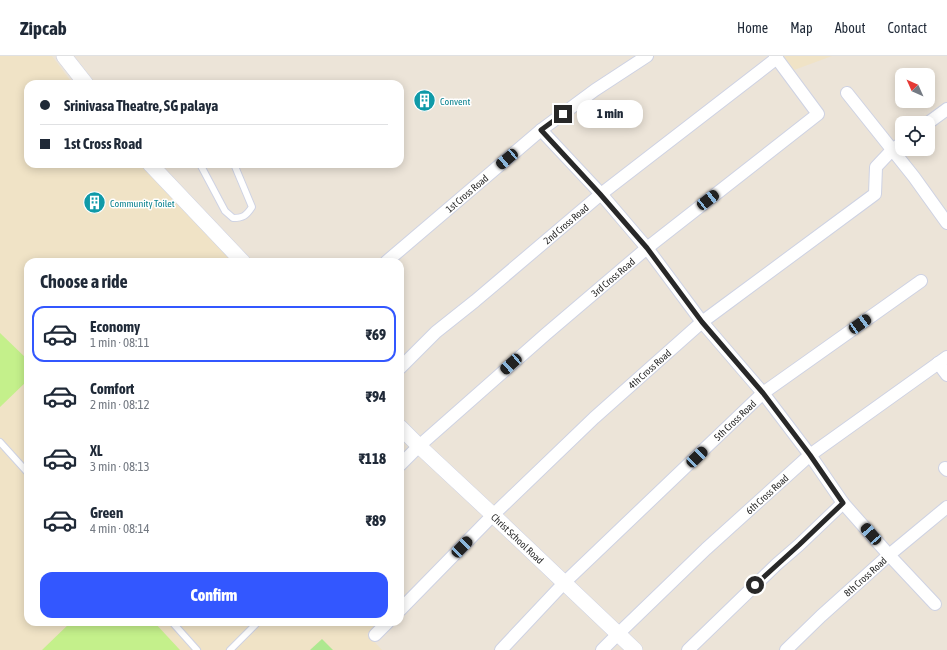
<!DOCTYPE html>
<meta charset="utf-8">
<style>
body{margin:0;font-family:"Asap Condensed",sans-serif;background:#f2f2f3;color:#1f2937;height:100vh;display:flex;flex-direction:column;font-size:15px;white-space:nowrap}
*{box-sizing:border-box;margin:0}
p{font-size:13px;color:#747a83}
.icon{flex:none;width:22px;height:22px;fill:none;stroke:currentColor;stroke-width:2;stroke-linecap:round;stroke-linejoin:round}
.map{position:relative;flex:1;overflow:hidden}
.drawer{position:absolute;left:24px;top:202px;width:380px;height:368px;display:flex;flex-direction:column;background:#fff;border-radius:12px;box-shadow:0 2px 10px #0003}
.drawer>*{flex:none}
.hud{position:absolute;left:24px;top:24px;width:380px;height:88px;border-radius:12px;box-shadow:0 2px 10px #0003;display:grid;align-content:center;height:88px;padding:0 16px;background:#fff}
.needle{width:26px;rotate:315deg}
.tools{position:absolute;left:895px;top:12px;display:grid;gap:8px}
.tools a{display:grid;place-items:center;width:40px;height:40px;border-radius:8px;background:#fff;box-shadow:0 2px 10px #0003;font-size:20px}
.end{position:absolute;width:18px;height:18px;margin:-9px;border:5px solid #282828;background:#fff;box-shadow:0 0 0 2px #fff}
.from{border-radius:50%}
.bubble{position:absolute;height:28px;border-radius:12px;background:#fff;box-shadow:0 2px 10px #0003;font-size:13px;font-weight:800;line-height:28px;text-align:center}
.car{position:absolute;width:12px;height:24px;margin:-12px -6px;border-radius:5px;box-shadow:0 0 3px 1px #0007;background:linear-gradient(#222 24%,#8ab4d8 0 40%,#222 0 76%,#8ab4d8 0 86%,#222 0)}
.hud b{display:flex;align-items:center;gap:14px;height:38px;font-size:15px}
.hud b+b{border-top:1px solid #e0e1e3}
.hud i{width:10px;height:10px;background:#1f2937}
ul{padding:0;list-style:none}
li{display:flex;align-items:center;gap:12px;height:56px;margin:0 8px 6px;padding:0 8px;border:2px solid transparent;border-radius:12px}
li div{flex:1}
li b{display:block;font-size:15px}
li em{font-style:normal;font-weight:800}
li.current{border-color:#3357ff}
li>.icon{width:36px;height:36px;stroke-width:1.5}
h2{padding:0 16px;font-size:18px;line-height:48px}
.button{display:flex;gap:8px;margin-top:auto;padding:8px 16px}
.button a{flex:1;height:46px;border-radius:12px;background:#3357ff;color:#fff;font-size:16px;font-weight:800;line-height:46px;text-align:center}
header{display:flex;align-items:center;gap:24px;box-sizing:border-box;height:56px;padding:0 20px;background:#fff;border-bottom:1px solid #e0e1e3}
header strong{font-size:19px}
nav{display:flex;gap:22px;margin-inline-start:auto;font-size:14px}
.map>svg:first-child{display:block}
.education{fill:#f0e3c6}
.green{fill:#ade890}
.pitch{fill:#c4f08b}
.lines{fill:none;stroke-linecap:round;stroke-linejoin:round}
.service-casing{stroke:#ced2e3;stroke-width:8}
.minor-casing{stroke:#ced2e3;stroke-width:14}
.tertiary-casing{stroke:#ced2e3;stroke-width:16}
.service{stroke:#fff;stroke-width:6}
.minor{stroke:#fff;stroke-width:12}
.tertiary{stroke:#fff;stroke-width:15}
.route{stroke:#282828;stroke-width:5}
.labels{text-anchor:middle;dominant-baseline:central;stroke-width:3;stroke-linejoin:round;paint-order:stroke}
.culture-label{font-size:10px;fill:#0d838f;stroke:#fff;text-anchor:start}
.street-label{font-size:10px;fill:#282828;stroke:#fff}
</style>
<header>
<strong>Zipcab</strong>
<nav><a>Home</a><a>Map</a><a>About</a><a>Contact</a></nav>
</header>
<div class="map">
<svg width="947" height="594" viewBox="0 0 947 594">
<rect width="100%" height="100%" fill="#ece4d8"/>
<g class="education">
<path d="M0,0h52l21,28h-45v80h111l94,98h-205v360h350l-11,12 15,16h-382z"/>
<path d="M781,0h51l-38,14z"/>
</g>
<path class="green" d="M322,583l11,11h-23z"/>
<g class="pitch">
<path d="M0,277l28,27v20l-28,27z"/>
<path d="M71,566h83l26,28h-138z"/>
</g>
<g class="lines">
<defs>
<g id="service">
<path d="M200,108l25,47 8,7c10,0 13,-2 19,-11l-18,-43"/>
<path d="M0,386l28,31"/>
<path d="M172,566l25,28"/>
<path d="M230,594l28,-28"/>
</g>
<g id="minor">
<path d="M847,37l67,84 33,46"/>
<path d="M928,67l19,-14"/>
<path d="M541,74l60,64 46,54 55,74 61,71 47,62 33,48 46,52 46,49"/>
<path id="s1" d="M386,206l155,-132 54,-40 52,-34"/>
<path d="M938,307l9,12"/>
<path id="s2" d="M400,312l36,-36 39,-31 126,-107 176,-136"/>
<path id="s3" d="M400,409l19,-19 127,-112 101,-86 171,-134 -43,-58"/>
<path d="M945,412l2,2"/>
<path id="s4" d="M400,554l93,-95 101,-97 108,-96 173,-128 1,-27 16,-17 10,-7"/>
<path d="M375,579l13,-13"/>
<path id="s5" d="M501,594l63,-67 199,-190 158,-112"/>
<path id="s6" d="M602,594l16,-16 88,-85 104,-94 137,-98"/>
<path d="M688,594l89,-86 22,-19 44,-42"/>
<path id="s7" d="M786,594l35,-34 68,-61 58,-48"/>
</g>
<g id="tertiary">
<path d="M64,0l22,28"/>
<path d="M150,108l93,98"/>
<path id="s8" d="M400,371l19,19 74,69 142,135"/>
</g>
</defs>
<use href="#service" class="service-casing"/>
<use href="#minor" class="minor-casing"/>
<use href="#tertiary" class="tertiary-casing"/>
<use href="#service" class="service"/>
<use href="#minor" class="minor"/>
<use href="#tertiary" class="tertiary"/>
</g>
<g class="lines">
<path class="route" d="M563,58l-22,16 59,64 47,54 55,74 61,71 47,62 33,48 -44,42 -21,19 -23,21"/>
</g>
<defs>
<symbol id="building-disc" viewBox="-11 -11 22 22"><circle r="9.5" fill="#0f9aa8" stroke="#fff"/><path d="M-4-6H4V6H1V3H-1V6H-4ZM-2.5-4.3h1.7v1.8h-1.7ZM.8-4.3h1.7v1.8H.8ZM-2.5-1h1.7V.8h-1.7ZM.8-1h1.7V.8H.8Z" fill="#fff"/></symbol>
</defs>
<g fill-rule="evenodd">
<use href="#building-disc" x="412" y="32" width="25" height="25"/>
<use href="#building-disc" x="82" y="134" width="25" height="25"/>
</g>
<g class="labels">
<g class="culture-label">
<text x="440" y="45">Convent</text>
<text x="110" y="147">Community Toilet</text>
</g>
<g class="street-label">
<text stroke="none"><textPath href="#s1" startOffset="106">1st Cross Road</textPath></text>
<text stroke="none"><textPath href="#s2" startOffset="220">2nd Cross Road</textPath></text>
<text stroke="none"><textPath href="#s3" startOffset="284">3rd Cross Road</textPath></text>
<text stroke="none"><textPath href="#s4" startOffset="347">4th Cross Road</textPath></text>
<text stroke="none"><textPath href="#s5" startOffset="328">5th Cross Road</textPath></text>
<text stroke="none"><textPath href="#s6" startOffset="227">6th Cross Road</textPath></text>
<text stroke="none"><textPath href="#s8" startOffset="162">Christ School Road</textPath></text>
<text stroke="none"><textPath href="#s7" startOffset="108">8th Cross Road</textPath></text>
</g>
</g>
</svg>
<div class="tools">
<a><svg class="needle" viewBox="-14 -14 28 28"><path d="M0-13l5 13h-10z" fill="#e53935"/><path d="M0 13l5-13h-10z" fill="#747a83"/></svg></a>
<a><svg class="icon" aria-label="locate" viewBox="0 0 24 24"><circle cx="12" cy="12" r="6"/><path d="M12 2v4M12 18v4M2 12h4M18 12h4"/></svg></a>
</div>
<i class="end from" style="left:755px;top:529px"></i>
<i class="end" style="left:563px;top:58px"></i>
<div class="bubble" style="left:577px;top:44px;width:66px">1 min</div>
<i class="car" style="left:507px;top:103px;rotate:230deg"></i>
<i class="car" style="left:708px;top:144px;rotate:52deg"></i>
<i class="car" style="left:860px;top:268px;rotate:55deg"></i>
<i class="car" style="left:511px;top:308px;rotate:228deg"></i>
<i class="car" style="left:697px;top:401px;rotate:46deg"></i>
<i class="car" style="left:871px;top:478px;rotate:319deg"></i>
<i class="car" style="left:462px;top:491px;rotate:44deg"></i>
<div class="hud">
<b><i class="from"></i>Srinivasa Theatre, SG palaya</b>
<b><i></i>1st Cross Road</b>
</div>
<section class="drawer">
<h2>Choose a ride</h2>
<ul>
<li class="current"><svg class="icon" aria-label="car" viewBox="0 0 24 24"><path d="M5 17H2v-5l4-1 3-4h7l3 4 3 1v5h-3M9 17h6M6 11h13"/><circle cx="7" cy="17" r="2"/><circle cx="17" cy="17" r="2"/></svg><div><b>Economy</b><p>1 min · 08:11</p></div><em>₹69</em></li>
<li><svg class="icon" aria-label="car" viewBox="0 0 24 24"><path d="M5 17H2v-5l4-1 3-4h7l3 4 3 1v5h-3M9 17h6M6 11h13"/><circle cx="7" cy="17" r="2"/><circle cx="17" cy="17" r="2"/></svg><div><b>Comfort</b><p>2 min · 08:12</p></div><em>₹94</em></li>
<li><svg class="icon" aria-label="car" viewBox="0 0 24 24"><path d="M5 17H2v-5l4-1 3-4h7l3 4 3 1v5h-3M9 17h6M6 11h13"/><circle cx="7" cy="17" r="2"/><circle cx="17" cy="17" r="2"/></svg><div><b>XL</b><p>3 min · 08:13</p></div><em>₹118</em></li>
<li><svg class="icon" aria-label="car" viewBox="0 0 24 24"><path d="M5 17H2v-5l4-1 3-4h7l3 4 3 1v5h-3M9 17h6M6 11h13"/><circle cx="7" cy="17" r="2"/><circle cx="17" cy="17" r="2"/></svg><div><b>Green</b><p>4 min · 08:14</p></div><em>₹89</em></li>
</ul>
<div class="button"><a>Confirm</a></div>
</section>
</div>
